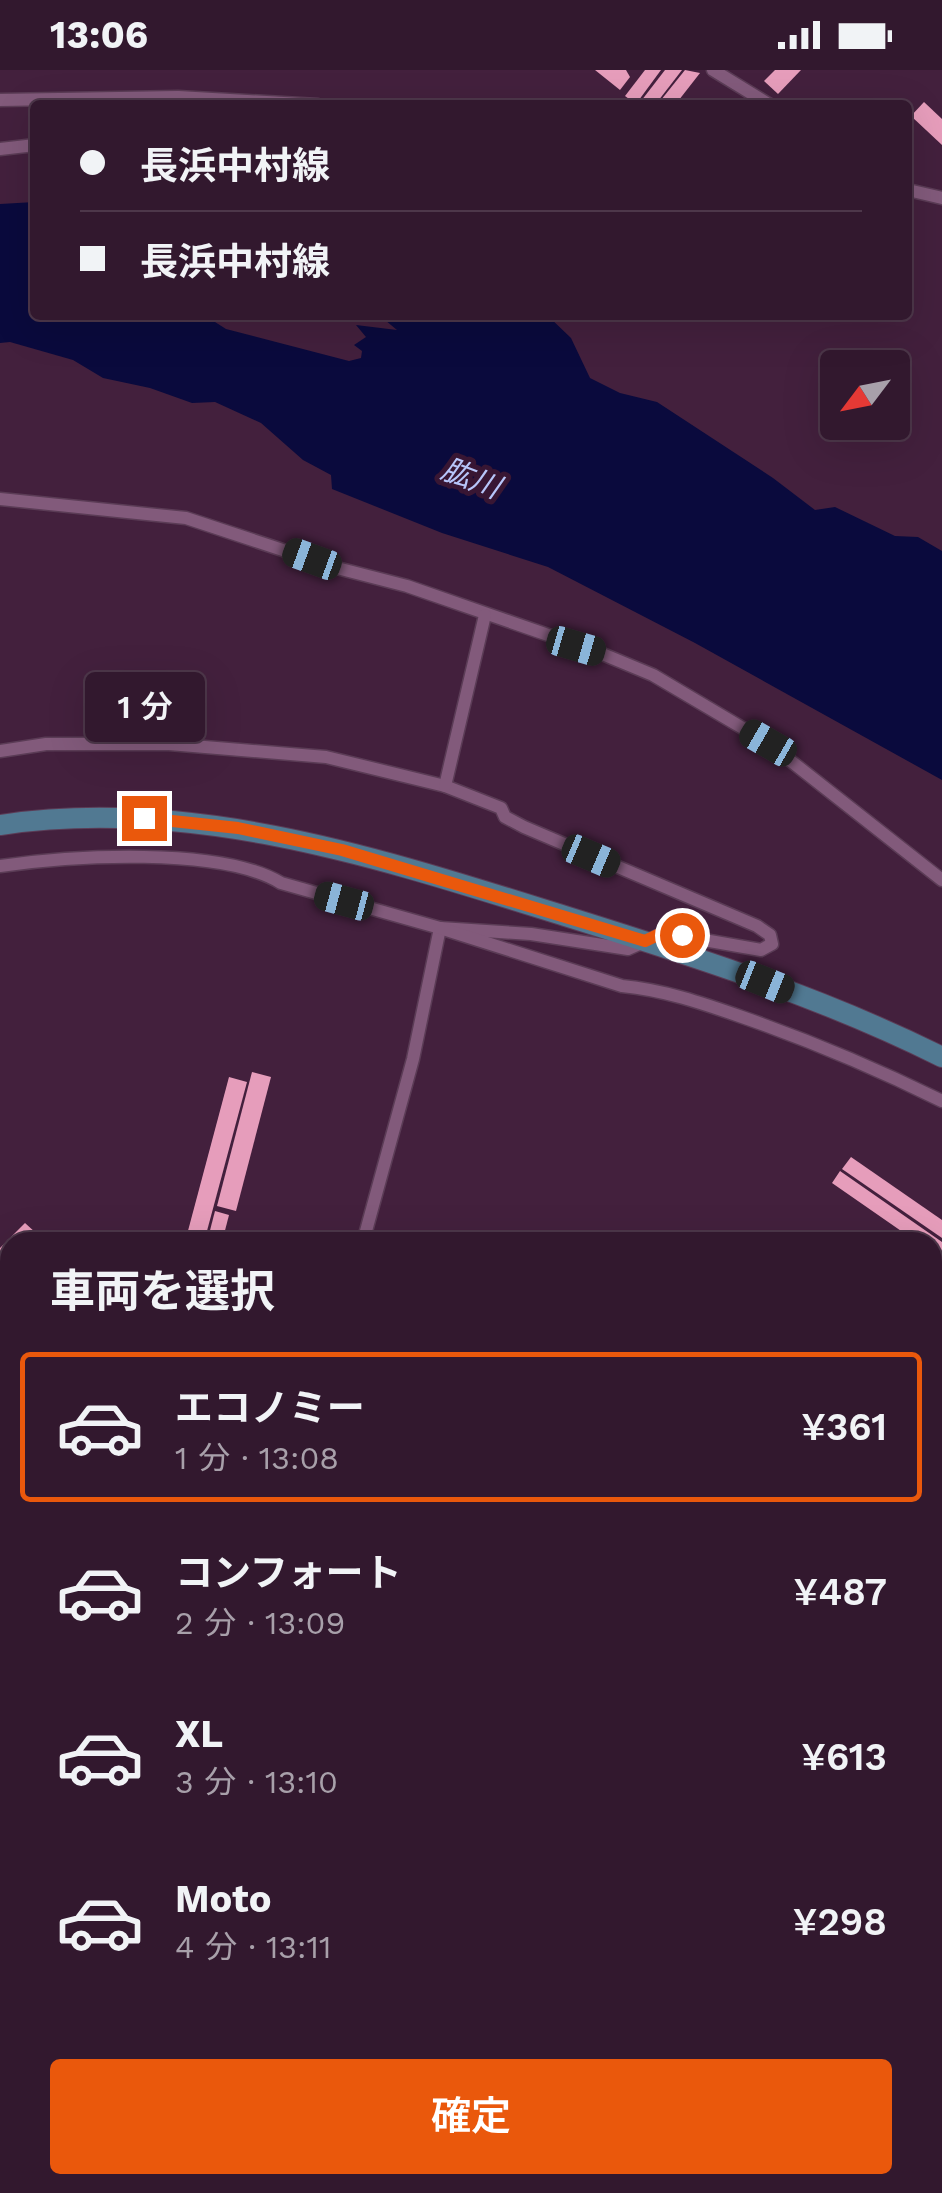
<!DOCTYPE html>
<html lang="ja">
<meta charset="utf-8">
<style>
body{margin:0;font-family:"Work Sans","Noto Sans JP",sans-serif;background:#3a2136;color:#f1f3f6;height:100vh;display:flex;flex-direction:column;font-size:38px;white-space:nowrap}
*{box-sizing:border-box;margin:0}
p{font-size:32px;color:#a8a0aa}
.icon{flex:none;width:55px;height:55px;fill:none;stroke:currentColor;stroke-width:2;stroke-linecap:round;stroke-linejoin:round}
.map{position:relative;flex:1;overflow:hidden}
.panel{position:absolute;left:0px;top:1162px;width:942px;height:962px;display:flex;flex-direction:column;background:#32182e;border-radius:30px 30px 0 0;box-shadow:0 10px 40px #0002,0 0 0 2px #4d374a}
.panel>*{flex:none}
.guide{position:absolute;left:30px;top:30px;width:882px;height:220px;border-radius:10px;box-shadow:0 10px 40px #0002,0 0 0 2px #4d374a;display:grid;align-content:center;height:220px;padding:0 50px;background:#32182e}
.needle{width:65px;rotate:238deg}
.fabs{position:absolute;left:820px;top:280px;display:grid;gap:20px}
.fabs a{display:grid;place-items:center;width:90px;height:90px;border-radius:10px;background:#32182e;box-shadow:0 10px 40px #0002,0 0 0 2px #4d374a;font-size:50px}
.end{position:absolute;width:45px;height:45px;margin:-22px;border:12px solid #ea580c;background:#fff;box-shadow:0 0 0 5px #fff}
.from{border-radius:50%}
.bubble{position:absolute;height:70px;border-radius:10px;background:#32182e;box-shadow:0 10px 40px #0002,0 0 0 2px #4d374a;font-size:32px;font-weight:600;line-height:70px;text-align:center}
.car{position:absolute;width:30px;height:60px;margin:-30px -15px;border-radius:12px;box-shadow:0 0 8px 2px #0007;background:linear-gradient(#222 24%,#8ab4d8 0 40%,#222 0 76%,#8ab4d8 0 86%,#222 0)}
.guide b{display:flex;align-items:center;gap:35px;height:95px;font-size:38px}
.guide b+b{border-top:2px solid #4d374a}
.guide i{width:25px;height:25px;background:#f1f3f6}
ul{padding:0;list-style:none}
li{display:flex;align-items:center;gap:30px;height:150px;margin:0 20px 15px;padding:0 30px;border:5px solid transparent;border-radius:10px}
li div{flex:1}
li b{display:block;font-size:38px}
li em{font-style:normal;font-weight:600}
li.active{border-color:#ea580c}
li>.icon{width:90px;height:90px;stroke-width:1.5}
h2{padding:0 50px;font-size:45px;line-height:120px}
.primary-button{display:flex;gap:20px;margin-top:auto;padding:20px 50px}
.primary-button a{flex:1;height:115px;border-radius:10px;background:#ea580c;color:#fff;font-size:40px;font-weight:600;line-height:115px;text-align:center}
.status{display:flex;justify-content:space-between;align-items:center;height:70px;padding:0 50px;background:#32182e;direction:ltr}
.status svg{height:28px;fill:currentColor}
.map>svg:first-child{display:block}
.green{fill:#1d4c2f}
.water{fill:#0a0a3d}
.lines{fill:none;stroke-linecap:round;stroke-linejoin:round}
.river{stroke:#0a0a3d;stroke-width:30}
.building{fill:#e69dbb}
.minor-casing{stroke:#5b3c56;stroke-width:15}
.tertiary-casing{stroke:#5b3c56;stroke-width:18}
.primary-casing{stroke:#5b3c56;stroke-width:22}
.minor{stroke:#825a7b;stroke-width:12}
.tertiary{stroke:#825a7b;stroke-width:15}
.primary{stroke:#517992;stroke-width:20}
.route{stroke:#ea580c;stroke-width:12}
.labels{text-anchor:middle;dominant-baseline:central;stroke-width:10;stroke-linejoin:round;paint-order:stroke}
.water-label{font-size:30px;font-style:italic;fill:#b7c5f9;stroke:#381633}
</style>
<div class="status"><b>13:06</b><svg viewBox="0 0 49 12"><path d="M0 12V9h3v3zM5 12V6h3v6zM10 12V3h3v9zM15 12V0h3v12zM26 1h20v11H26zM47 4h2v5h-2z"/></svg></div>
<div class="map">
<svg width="942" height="2123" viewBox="0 0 942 2123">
<rect width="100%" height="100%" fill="#43203d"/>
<path class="green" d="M933,1837l9,3v283h-181l7,-8h164z"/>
<path class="water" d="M35,132v113h169l22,14 123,32 12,-3 1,-7 -8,-6 12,-8 -10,-12 41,5 -18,-15h168l24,23 19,40 30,15 37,9 116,76 42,32 20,-3 60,29 23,1 24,14v229l-247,-137 -147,-76 -106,-34 -110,-44 -1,-14 -28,-15 -42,-37 -46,-21 -23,1 -42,-15 -47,-10 -30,-18 -63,-18 -10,1v-139z"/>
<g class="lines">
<g class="river">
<path d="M0,1831l10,7"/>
<path d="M202,2115l3,8"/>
</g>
</g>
<g class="building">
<path d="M595,0h31l4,7 -10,13z"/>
<path d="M645,0h16l-25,34 -11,-8z"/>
<path d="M665,0h17l-27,35h-17z"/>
<path d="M685,0l15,3 -25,32h-18z"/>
<path d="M775,0h26l-23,24 -14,-13z"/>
<path d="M924,32l18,17v26l-31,-29z"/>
<path d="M252,1002l19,5 -35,134 -19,-5z"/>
<path d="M229,1007l18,5 -43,160h-19z"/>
<path d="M851,1087l91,63v18l-100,-69z"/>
<path d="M840,1101l102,71v18l-10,-7v-11h-15l-85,-59z"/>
<path d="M215,1141l14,4 -7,27h-15z"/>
<path d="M25,1153l11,10 -10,9h-16v17l-10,11v-22z"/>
<path d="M932,1254l10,6v21l-10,-7z"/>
</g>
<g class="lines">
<defs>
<g id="minor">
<path d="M713,0l57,35"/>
<path d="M0,30l178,-3 140,8"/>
<path d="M0,79l35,-4"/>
<path d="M908,120l34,8"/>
<path d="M0,429l186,19 151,50 70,18 193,67 53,22 115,68 174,137"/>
<path d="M0,681l46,-7h123l157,13 119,29 56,22 4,9 19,10 233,99 13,9 2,9 -11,6 -97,-17 -36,16 -97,-15 -91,-6 -27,131 -50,183"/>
<path d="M445,716l40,-171"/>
<path d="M0,796c70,-10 220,-20 281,17l159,45 182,58c42,4 80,17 120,31 69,24 135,52 200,84"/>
<path d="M932,1383l10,3"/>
<path d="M0,1397l10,-1"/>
<path d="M0,1800l10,12"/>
<path d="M256,2115l23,8"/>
<path d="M360,2115l48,8"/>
<path d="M134,2123l19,-8"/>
<path d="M335,2123l9,-8"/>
<path d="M439,2123l7,-8"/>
</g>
<g id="tertiary">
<path d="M0,1689l10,-2"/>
<path d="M932,1700l10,1"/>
</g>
<path id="primary" d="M0,755c194,-29 382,34 565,91 128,40 257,81 377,141"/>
</defs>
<use href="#minor" class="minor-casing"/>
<use href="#tertiary" class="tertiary-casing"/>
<use href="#primary" class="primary-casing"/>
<use href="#minor" class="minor"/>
<use href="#tertiary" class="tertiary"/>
<use href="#primary" class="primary"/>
</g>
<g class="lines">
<path class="route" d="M144,748l94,10 104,22 303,91 19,-9 18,3"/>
</g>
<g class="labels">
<g class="water-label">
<text transform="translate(471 408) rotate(21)">肱川</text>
</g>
</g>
</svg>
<div class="fabs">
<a><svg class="needle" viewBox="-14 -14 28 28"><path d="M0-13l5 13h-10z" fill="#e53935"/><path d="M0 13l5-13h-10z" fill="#a8a0aa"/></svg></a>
</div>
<i class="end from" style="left:682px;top:865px"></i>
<i class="end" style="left:144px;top:748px"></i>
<div class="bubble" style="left:85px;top:602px;width:120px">1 分</div>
<i class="car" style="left:312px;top:489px;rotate:290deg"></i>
<i class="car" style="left:576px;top:576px;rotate:106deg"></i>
<i class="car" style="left:768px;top:673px;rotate:300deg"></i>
<i class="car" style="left:591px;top:786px;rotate:113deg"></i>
<i class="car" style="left:344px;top:831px;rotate:285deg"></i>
<i class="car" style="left:765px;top:912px;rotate:112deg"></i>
<div class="guide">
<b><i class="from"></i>長浜中村線</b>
<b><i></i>長浜中村線</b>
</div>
<section class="panel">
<h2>車両を選択</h2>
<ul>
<li class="active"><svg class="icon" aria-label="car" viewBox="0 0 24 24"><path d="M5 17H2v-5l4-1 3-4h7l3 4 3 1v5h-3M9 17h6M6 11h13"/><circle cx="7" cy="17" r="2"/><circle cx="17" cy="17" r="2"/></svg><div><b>エコノミー</b><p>1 分 · 13:08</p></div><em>¥361</em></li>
<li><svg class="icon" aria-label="car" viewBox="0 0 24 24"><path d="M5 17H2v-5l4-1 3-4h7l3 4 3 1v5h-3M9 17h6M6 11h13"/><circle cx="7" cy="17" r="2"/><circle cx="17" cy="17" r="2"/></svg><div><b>コンフォート</b><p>2 分 · 13:09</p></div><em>¥487</em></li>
<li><svg class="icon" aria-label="car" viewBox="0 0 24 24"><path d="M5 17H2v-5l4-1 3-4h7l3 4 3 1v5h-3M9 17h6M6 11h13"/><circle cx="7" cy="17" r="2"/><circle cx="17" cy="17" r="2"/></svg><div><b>XL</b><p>3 分 · 13:10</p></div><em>¥613</em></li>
<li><svg class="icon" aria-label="car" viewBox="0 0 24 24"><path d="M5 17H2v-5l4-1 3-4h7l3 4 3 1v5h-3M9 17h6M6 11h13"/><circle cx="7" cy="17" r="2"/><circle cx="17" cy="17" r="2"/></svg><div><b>Moto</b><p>4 分 · 13:11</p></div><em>¥298</em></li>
</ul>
<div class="primary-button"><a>確定</a></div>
</section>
</div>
